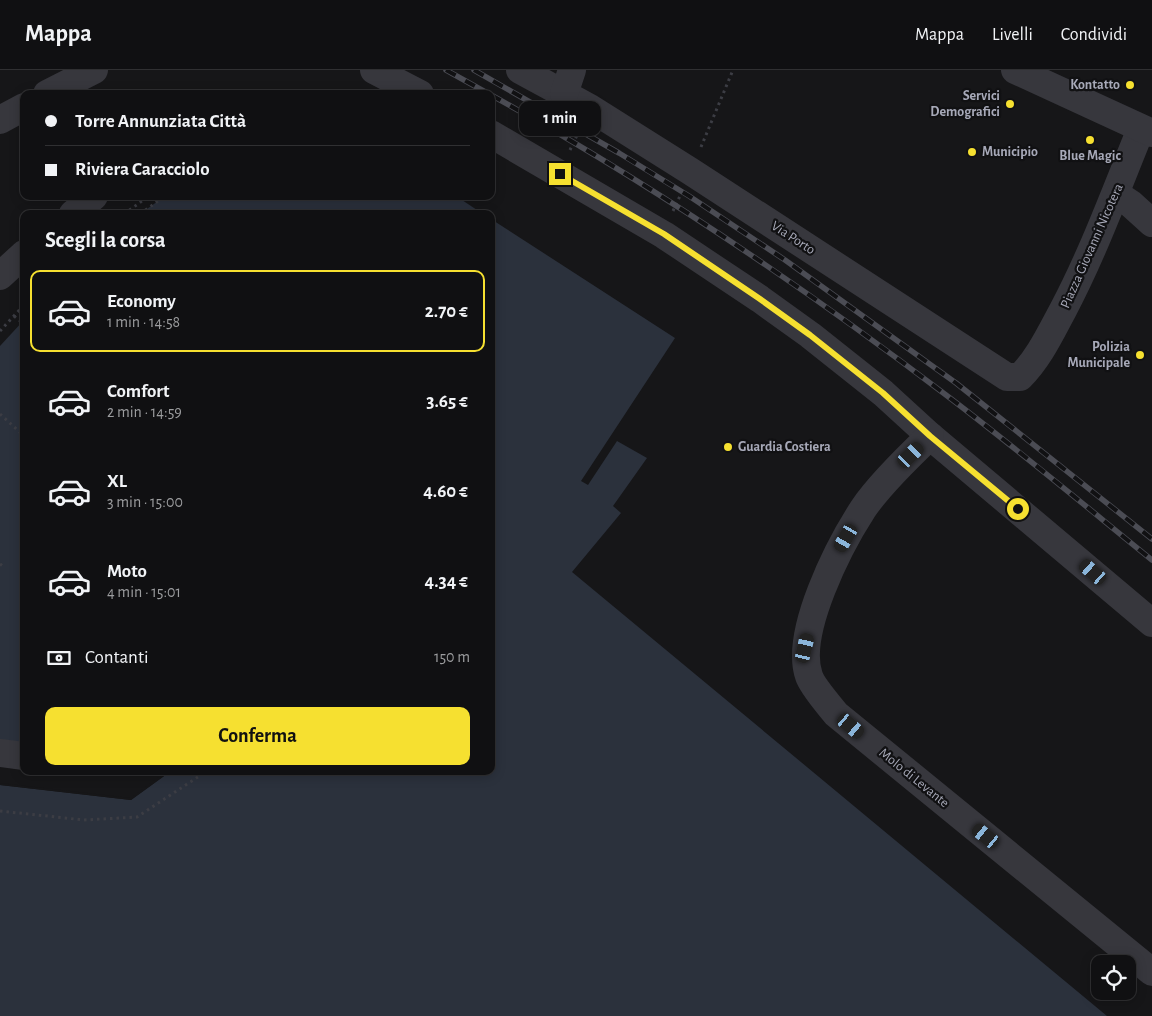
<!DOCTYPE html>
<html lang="it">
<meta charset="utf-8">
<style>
body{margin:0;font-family:"Alegreya Sans",sans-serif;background:#1e1e20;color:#f1f3f6;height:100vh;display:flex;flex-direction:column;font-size:19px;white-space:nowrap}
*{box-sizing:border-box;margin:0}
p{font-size:16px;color:#9c9d9f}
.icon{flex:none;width:28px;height:28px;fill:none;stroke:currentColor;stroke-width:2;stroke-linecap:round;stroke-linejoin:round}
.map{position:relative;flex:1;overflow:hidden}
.details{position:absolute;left:20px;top:140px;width:475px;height:565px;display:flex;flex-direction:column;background:#101012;border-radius:10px;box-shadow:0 2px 12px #0003,0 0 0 1px #303032}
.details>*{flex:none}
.banner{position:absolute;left:20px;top:20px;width:475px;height:110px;border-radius:10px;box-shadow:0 2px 12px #0003,0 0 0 1px #303032;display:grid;align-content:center;height:110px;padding:0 25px;background:#101012}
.buttons{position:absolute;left:1091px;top:885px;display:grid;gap:10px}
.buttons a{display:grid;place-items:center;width:45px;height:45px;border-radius:10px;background:#101012;box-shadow:0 2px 12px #0003,0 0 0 1px #303032;font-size:25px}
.end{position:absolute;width:22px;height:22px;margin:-11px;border:6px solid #f6e030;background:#111;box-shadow:0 0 0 2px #111}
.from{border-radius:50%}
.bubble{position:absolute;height:35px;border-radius:10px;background:#101012;box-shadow:0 2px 12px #0003,0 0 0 1px #303032;font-size:16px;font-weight:600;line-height:35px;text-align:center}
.car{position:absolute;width:15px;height:30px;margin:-15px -8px;border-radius:6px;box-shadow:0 0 4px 1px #0007;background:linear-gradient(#222 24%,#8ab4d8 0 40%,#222 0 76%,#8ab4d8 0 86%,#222 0)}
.banner b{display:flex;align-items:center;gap:18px;height:48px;font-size:19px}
.banner b+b{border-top:1px solid #303032}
.banner i{width:12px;height:12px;background:#f1f3f6}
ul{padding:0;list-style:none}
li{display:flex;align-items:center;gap:15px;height:82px;margin:0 10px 8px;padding:0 15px;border:2px solid transparent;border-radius:10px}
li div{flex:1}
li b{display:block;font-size:19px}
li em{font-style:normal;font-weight:600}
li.on{border-color:#f6e030}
li>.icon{width:45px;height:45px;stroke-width:1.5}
h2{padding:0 25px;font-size:22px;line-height:60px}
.pay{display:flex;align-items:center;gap:12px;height:55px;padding:0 25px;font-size:19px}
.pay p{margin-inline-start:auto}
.cta{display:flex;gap:10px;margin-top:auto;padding:10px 25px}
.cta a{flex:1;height:58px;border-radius:10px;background:#f6e030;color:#111;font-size:20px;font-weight:600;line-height:58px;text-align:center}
header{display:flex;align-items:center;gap:30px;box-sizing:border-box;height:70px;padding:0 25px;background:#101012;border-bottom:1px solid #303032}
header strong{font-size:24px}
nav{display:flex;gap:28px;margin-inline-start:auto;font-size:18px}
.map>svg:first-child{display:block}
.water{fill:#2b313c}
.pier{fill:#161618}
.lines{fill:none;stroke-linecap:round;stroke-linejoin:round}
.path{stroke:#3c3d44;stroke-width:3;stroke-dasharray:2.5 4;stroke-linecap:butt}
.minor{stroke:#37373d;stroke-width:28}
.rail-casing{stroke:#4b4c54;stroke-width:5.5}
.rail{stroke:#111113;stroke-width:4;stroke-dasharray:11;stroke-linecap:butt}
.route{stroke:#f6e030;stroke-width:6}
.poi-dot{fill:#f6e030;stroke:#111113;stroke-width:2}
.labels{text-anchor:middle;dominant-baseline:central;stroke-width:4.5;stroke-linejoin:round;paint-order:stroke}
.poi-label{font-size:14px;font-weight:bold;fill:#a7a9b8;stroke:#111113;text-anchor:end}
.street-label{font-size:14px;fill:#a7a9b8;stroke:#111113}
</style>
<header>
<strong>Mappa</strong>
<nav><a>Mappa</a><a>Livelli</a><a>Condividi</a></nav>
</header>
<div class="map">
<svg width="1152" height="946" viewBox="0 0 1152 946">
<rect width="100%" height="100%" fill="#161618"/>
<g class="water">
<path d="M165,126h291l27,18h-343z"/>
<path d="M491,149l184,119 -94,143 7,4 29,-44 30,17 -34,48 8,7 -49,59 535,444h-1107v-231l131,15 40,-29h320z"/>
<path d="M24,250v423l-24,-3v-394z"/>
</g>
<path class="pier" d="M167,701h4l-40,29 -131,-15v-2l131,15z"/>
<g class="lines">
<g class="path">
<path d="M701,77l32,-77"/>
<path d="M570,80l9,-19"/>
<path d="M673,141l7,-15"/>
<path d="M124,144l25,-18"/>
<path d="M140,144l25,-18"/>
<path d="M14,246l10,8"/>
<path d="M0,261l24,-26"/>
<path d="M0,344l24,22"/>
<path d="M0,494l4,3"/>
<path d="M0,741l84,9 53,-3 70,-46"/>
</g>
<g class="minor">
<path d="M374,0l46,24"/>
<path d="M520,0l70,38 100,63 317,206h13c19,-19 30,-43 43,-67 31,-59 53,-120 78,-181"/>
<path d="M1015,0l137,63"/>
<path d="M47,24l47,-24"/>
<path d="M564,24l8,-24"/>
<path d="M0,50l24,-13"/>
<path d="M491,64l173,101 96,64 50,36 73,58 47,43 222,187"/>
<path d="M1116,124l15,10 21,19"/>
<path d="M73,144l21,-18"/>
<path d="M0,206l24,-22"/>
<path d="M930,366c-21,20 -51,49 -67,73 -24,37 -69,124 -54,167 3,10 20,29 27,38l316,258"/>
<path d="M0,683l24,3"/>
</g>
<defs>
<g id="rail">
<path d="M446,0l43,24"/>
<path d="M474,0l145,83 70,43 96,64 171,123 196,156"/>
<path d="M491,25c159,88 310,190 455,300 70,53 137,109 206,165"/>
</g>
</defs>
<use href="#rail" class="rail-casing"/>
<use href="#rail" class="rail"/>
</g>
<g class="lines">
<path class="route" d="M560,104l104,60 96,65 50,36 73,58 47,43 88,73"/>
</g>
<g class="poi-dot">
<circle cx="1130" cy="15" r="5"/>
<circle cx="1010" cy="34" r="5"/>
<circle cx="1090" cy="70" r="5"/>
<circle cx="972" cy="82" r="5"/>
<circle cx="1140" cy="285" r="5"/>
<circle cx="728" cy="377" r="5"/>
</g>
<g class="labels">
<g class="poi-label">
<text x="1120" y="15">Kontatto</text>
<text x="1000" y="26">Servici<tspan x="1000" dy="16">Demografici</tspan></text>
<text x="982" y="82" text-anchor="start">Municipio</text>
<text x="1090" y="86" text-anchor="middle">Blue Magic</text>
<text x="1130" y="277">Polizia<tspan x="1130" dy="16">Municipale</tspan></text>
<text x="738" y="377" text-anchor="start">Guardia Costiera</text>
</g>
<g class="street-label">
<text transform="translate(793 168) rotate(33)">Via Porto</text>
<text transform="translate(1092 176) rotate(-66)">Piazza Giovanni Nicotera</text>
<text transform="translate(914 708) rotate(39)">Molo di Levante</text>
</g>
</g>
</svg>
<div class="buttons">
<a><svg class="icon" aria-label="locate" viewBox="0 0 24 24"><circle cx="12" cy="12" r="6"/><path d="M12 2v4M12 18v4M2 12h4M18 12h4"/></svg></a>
</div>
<i class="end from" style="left:1018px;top:439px"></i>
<i class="end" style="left:560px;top:104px"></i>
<div class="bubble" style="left:519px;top:31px;width:82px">1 min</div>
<i class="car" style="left:911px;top:385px;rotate:46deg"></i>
<i class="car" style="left:846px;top:468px;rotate:210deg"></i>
<i class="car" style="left:1093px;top:502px;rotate:311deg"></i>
<i class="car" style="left:805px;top:578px;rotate:13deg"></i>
<i class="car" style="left:851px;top:656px;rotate:130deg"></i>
<i class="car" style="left:986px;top:766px;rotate:309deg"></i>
<div class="banner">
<b><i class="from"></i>Torre Annunziata Città</b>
<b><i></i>Riviera Caracciolo</b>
</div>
<section class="details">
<h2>Scegli la corsa</h2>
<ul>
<li class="on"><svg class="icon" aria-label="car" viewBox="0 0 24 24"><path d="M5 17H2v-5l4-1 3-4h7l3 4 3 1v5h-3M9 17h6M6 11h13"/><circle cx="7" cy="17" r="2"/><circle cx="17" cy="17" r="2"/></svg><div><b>Economy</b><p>1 min · 14:58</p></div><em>2.70 €</em></li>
<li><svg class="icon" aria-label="car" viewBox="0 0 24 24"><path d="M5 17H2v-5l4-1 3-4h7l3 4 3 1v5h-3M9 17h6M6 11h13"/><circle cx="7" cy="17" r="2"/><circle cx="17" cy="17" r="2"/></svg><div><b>Comfort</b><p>2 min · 14:59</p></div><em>3.65 €</em></li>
<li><svg class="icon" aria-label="car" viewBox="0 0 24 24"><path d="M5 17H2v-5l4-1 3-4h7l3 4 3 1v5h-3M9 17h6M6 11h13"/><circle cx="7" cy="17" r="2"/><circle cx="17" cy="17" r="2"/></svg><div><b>XL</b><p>3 min · 15:00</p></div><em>4.60 €</em></li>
<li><svg class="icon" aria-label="car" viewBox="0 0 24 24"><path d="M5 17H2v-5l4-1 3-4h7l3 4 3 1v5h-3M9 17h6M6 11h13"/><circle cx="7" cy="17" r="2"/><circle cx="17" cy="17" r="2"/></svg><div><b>Moto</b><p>4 min · 15:01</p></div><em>4.34 €</em></li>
</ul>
<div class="pay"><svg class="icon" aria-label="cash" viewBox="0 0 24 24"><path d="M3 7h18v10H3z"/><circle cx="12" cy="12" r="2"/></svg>Contanti<p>150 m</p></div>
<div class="cta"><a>Conferma</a></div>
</section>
</div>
